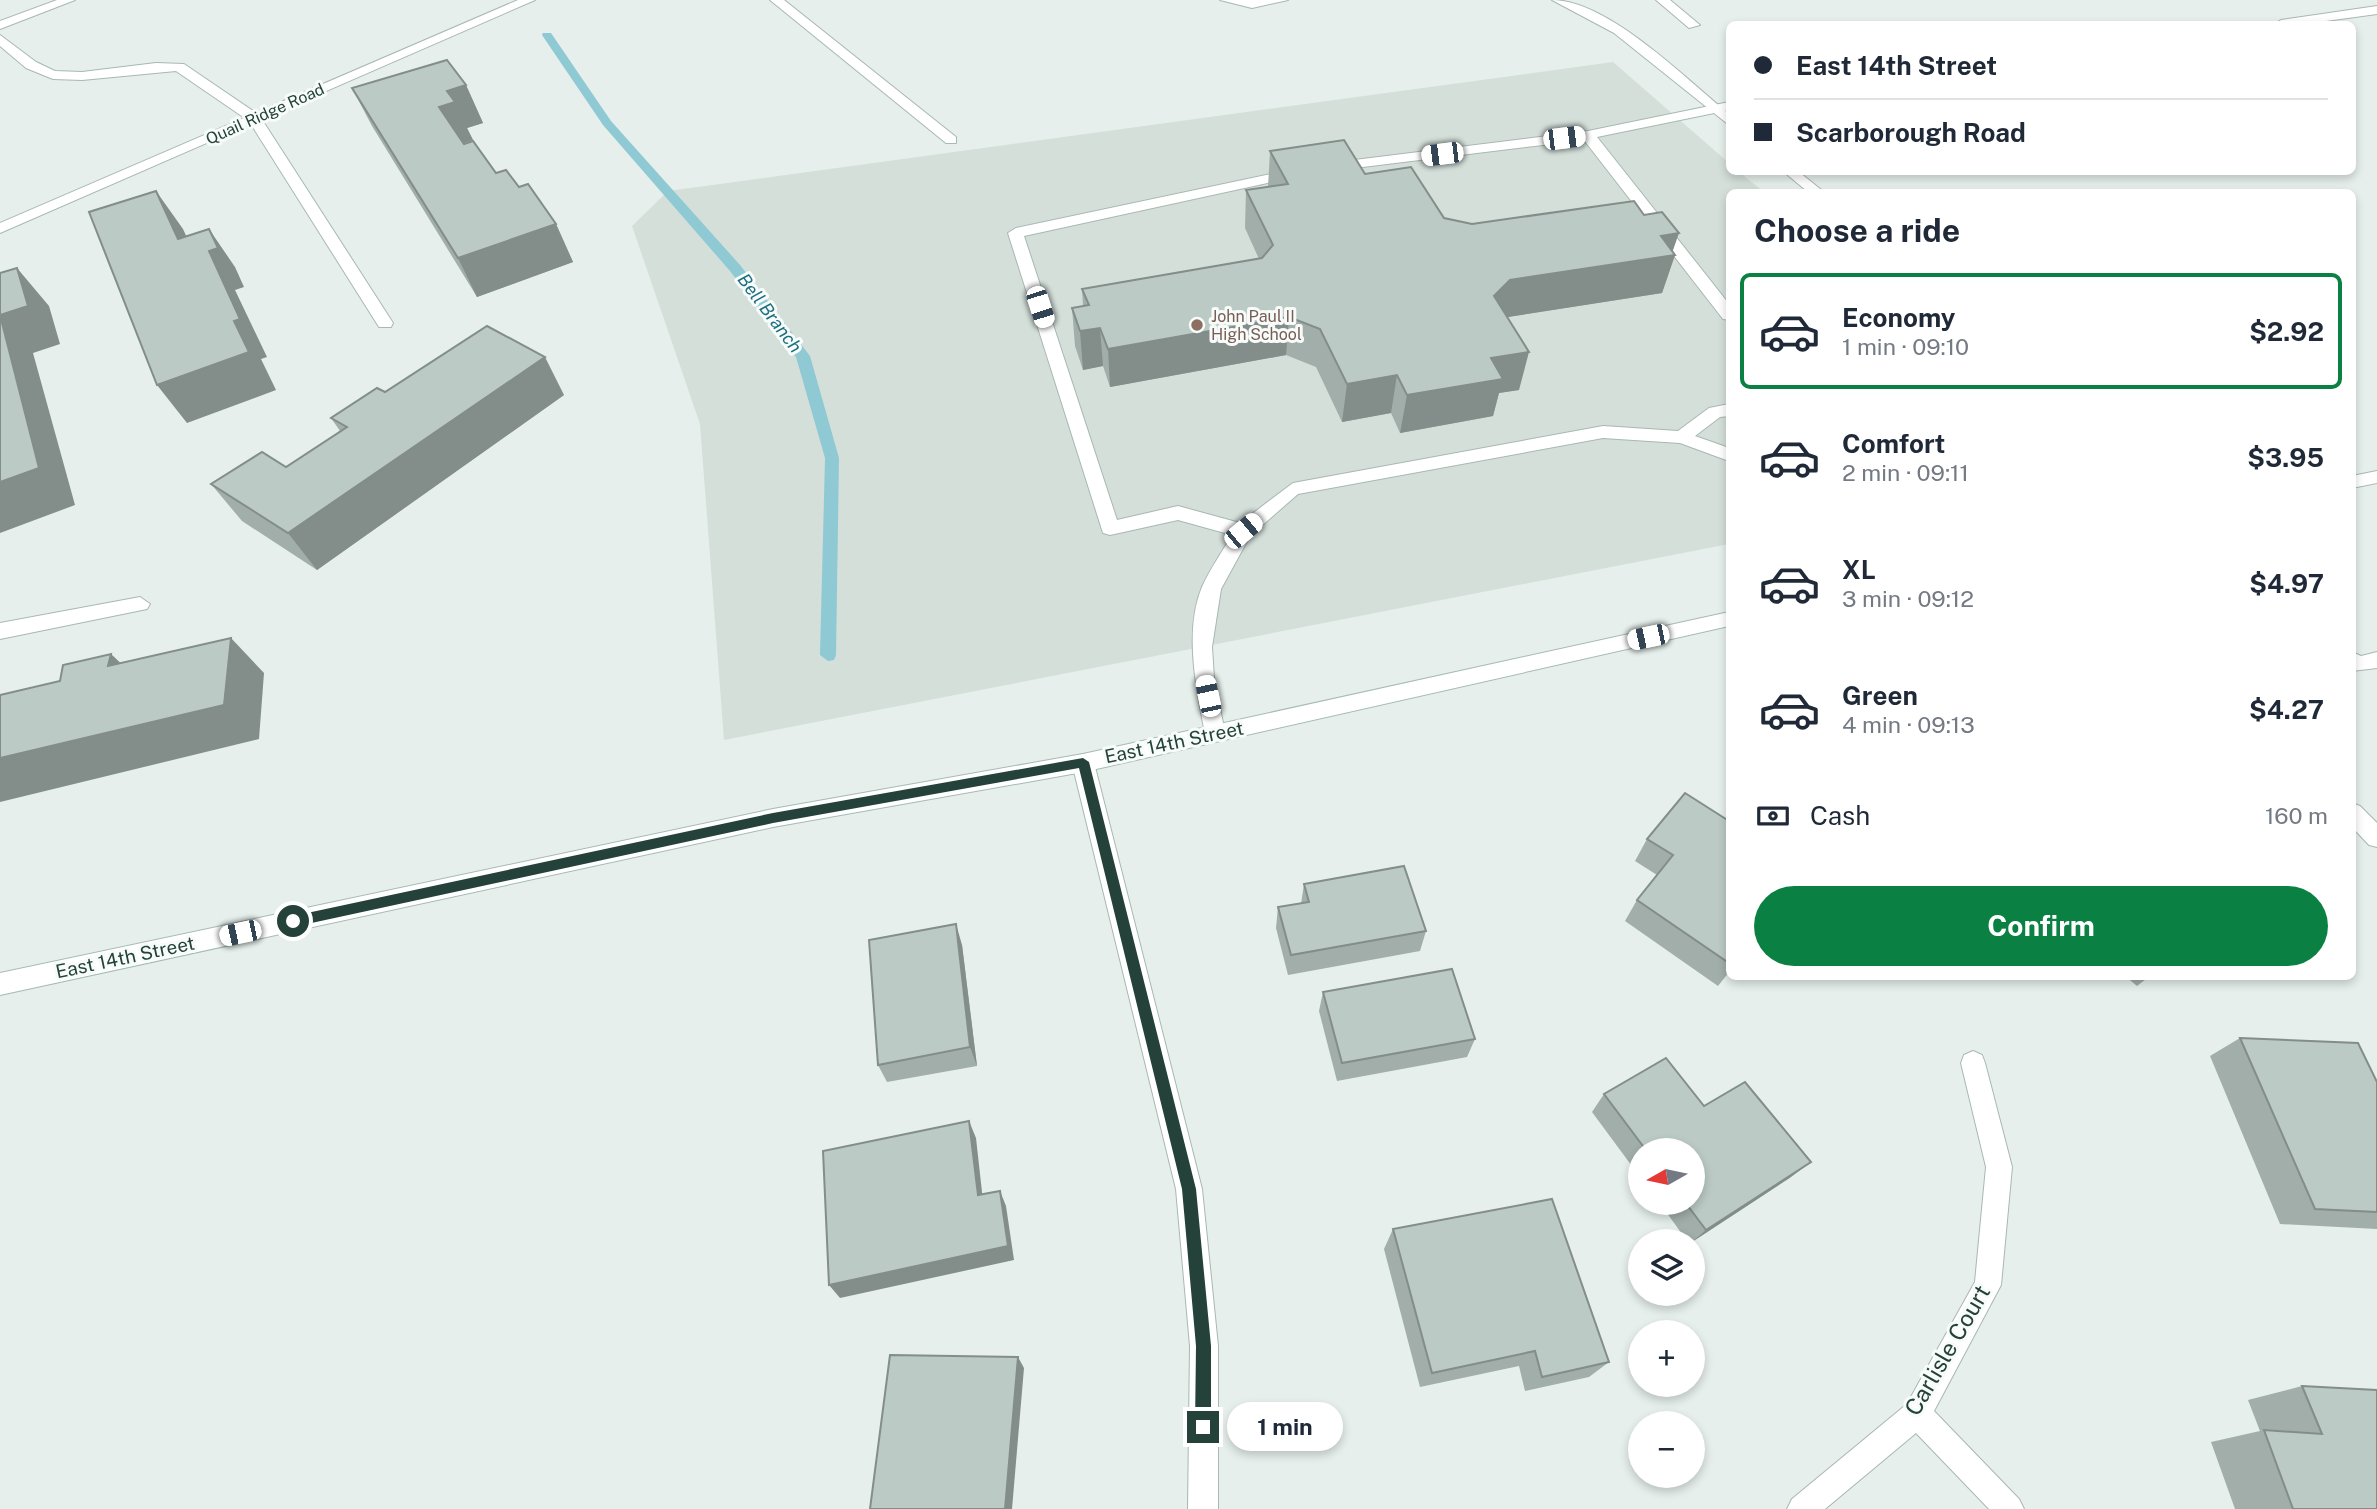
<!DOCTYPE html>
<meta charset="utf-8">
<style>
body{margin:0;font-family:"Public Sans",sans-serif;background:#f2f2f3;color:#1f2937;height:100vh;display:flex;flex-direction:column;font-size:26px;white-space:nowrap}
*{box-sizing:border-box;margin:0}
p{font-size:23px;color:#747a83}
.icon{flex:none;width:38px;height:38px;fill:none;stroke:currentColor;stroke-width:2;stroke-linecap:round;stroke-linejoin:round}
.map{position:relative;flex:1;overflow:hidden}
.side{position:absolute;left:1726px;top:189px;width:630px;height:791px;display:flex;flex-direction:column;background:#fff;border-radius:10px;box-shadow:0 4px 10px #0003}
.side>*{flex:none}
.top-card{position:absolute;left:1726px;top:21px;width:630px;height:154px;border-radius:10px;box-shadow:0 4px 10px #0003;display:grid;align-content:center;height:154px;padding:0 28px;background:#fff}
.needle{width:46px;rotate:261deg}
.controls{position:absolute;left:1628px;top:1138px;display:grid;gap:14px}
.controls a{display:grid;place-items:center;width:77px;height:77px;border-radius:50%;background:#fff;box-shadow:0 4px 10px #0003;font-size:35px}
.end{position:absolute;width:32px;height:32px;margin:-16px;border:9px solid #24423a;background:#fff;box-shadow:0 0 0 4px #fff}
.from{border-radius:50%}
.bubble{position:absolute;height:49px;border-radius:24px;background:#fff;box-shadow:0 4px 10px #0003;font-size:23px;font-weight:700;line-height:49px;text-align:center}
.car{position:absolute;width:21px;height:42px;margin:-21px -10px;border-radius:9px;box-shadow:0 0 5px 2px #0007;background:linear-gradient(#fff 24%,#345 0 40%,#fff 0 76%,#345 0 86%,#fff 0)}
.top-card b{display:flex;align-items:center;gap:24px;height:66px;font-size:26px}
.top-card b+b{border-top:2px solid #e0e1e3}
.top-card i{width:18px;height:18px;background:#1f2937}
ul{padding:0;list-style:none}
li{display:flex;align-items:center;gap:21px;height:116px;margin:0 14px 10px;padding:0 14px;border:4px solid transparent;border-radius:10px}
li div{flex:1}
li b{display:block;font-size:26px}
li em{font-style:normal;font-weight:700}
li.active{border-color:#0b8043}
li>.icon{width:63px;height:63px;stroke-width:1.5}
h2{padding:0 28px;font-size:32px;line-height:84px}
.pay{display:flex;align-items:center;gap:18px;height:77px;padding:0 28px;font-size:26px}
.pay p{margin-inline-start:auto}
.cta{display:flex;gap:14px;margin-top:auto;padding:14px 28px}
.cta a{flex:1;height:80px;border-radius:42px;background:#0b8043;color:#fff;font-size:28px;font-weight:700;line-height:80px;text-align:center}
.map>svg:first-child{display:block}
.built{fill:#d4dfda}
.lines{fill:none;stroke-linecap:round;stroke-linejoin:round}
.stream{fill:#8ec9d4;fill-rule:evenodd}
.lane-casing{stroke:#a8b8b2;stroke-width:2}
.street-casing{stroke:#a8b8b2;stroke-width:2}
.secondary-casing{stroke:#a4bbb3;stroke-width:2}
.lane{fill:#fff;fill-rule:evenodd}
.street{fill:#fff;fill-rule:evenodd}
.secondary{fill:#fff;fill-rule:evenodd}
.wall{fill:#a1aea9}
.shaded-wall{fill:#838d89}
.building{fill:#bbcac4;stroke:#838d89;stroke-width:2}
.route{fill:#24423a}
.education-dot{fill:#8d6e63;stroke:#f7fbf9;stroke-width:2.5}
.labels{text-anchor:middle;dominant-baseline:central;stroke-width:6;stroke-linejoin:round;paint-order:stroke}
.far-street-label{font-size:16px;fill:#24423a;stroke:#f7fbf9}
.far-education-label{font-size:16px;fill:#785e54;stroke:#f7fbf9;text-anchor:start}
.far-water-label{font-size:18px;font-style:italic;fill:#1c6f80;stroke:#f7fbf9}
.street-label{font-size:19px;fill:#24423a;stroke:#f7fbf9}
.near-street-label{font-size:23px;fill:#24423a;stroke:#f7fbf9}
</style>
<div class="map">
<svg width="2377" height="1509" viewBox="0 0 2377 1509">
<rect width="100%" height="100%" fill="#e6efeb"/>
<path class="built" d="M1613,62l116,101v9h10l25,20h-35v352l-1005,196 -24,-316 -68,-198 36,-35z"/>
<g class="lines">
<path class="stream" d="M543,33h8l60,88 129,144 70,91 29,102 -3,197 -2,5 -6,1 -8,-6 5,-197 -29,-101 -66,-86 -127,-146 -61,-90z"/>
<defs>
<g id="lane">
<path d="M57,0h18l-75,29v-8z"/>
<path d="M770,0h14l172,137v6h-10z"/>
<path d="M1220,0h68l-36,8z"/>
<path d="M1656,0h14l30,25 -11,3z"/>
<path d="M2377,6v8l-73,10h-29l6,-4z"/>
<path d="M0,35l36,27 19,9 27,1 74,-9 28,1 75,51 134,208 -2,4h-12l-130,-206 -73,-50 -94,9 -29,-1 -27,-11 -26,-22z"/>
<path d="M1729,102v8l-132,27 132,167v16l-6,-1 -139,-179 -254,31 -7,-4 7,-4 258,-32z"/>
<path d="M1295,169l5,1v6l-276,60 93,284 61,-14 62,17 53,-40 310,-57 75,5 31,-23 20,-4v12l-9,1 -25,19 34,12v13l-49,-18 -77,-5 -305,56 -48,42 -29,53 -9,58 2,31 11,55 -3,6 -7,2 -7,-2 -3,-6c-9,-44 -21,-103 -3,-146 8,-18 20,-35 30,-52l-54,-15 -68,15 -7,-2 -95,-300 8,-5z"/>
<path d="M140,597l10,7 -3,5 -147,30v-16z"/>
<path d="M2352,652l9,4 16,-4v16l-25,3z"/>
<path d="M2352,803l8,3 17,17v24l-8,-2 -17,-18z"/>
</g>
<g id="street">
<path d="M518,0h17l-535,233v-10z"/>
<path d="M1552,0c56,0 134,79 177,114v11l-115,-92z"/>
<path d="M1784,172h15l25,20h-16z"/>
<path d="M1083,754l7,3 4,6 108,426 16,157v163h-30l2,-163 -14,-157 -104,-426 4,-6z"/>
<path d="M1973,1051l9,4 3,8 27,104 -11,118 -67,126 85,88 5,10h-35l-73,-76 -91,76h-38l5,-10 115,-95 68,-122 11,-115 -25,-104 3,-8z"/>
</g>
<g id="secondary">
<path d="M2377,471v12l-25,5v-12z"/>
<path d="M1729,612v14l-646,146 -310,55 -773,168v-22l773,-164 310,-55z"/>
</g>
</defs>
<use href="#lane" class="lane-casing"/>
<use href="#street" class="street-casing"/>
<use href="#secondary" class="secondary-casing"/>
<use href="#lane" class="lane"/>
<use href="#street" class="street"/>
<use href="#secondary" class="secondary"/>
</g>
<g class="wall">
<path d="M466,85l17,38 -16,5 6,12 -9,3 32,30 23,14 37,37 17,38 -96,35 -105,-171 -20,-38z"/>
<path d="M1270,151l95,23 79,44 28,6 172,-9 31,40 -13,38 -155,24 12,73 -20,3 -6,23 -93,17 -9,-20 -49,9 -26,-55 -30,-12 -176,32 -7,-21 -20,4 -8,-24 -3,-38 11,-2 -1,-17 177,-30 -14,-31 1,-38 22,-3z"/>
<path d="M385,392l179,3 -247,175 -75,-49 -31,-37 75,-17 54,-36 -9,-13z"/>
<path d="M1729,821v151l-11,14 -93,-65 12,-21 20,-25 -22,-14 12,-22z"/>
<path d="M1304,884l122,47 -6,20 -132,24 -12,-47 2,-21 23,-3z"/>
<path d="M962,945l15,121 -90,16 -9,-17z"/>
<path d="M2125,976h25l-13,10z"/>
<path d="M1323,992l152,47 -8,18 -130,24 -18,-70z"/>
<path d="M2240,1038l137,44v147l-97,-5 -70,-168z"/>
<path d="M1604,1094l100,12 87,71 -99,65v-1h-5l-28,-39h33v-52h-52v27l-48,-65z"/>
<path d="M1393,1229l216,133 -20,15 -64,14 -6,-25 -99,21 -36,-138z"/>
<path d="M2302,1386l75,123h-142l-24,-67 49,-11 -12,-31z"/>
</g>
<g class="shaded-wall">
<path d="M466,85l17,38 -16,5 6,12 -15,5 -19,-38 8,-16z"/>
<path d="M156,191l27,38 22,48 -27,-38z"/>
<path d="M556,224l17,38 -96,35 -19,-39z"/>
<path d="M209,229l26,38 9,20 -9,3 32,67 -6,2 15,31 -89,33 -30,-38 77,-64 -25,-70z"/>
<path d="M1679,233l-8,23 4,-1 -13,38 -160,25 -8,-22 16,-16 151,-44z"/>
<path d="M17,268l32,38 11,38 -27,9 42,152 -75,28v-218z"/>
<path d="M1289,317l-3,38 -176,32 -2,-38z"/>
<path d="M1100,328l3,38 -20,4 -3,-39z"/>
<path d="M1529,352l-10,38 -20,3 -6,23 -93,17 7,-38 84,-37z"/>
<path d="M545,357l19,38 -247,175 -29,-37z"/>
<path d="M1397,375l-6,38 -49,9 5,-38z"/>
<path d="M231,638l33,35 -5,66 -259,63v-44z"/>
<path d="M111,654l37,35 -40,-23z"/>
<path d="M956,924l6,21 15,121 -7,-19z"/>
<path d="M969,1121l7,17 8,72 -6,-15z"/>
<path d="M1811,1162l-20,15 -99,65 14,-12z"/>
<path d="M1000,1191l6,15 8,54 -174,38 -11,-13z"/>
<path d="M1018,1357l6,11 -12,141h-7z"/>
</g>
<g class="building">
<path d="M447,60l19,25 -19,6 8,11 -16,5 25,37 9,-3 23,32 10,-3 13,17 9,-3 28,40 -98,34 -106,-170z"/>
<path d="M1344,140l21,34 46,-7 33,51 28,6 162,-23 10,14 18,-3 17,21 -18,3 14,19 -165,25 -16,16 35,56 -38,6 12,21 -96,16 -10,-20 -50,9 -27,-55 -31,-12 -181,32 -8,-21 -20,3 -8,-23 17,-3 -7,-16 180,-31 11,-13 -27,-55 42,-6 -18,-33z"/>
<path d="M156,191l22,48 31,-10 9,19 -9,3 31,68 -6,2 15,31 -92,33 -68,-173z"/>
<path d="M17,268l11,38 -28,9 39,153 -39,14v-209z"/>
<path d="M487,326l58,31 -257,176 -77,-49 51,-32 24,15 61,-40 -16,-9 46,-30 8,4z"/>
<path d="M231,638l-7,67 -224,53v-63l60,-14 3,-16 48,-11 -3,12z"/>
<path d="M1685,793l44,28v142l-92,-63 36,-45 -26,-16z"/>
<path d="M1404,866l22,65 -135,24 -13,-48 31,-5 -5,-18z"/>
<path d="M956,924l14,123 -92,18 -9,-125z"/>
<path d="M1452,969l23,70 -133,24 -19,-71z"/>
<path d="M2240,1038l118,5 19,39v130l-62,-3z"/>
<path d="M1666,1058l38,48 41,-24 66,80 -105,68 -21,-28h7v-52h-46l-42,-56z"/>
<path d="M969,1121l9,74 22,-4 8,55 -179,39 -6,-134z"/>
<path d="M1552,1199l57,163 -67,15 -7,-26 -103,22 -39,-144z"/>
<path d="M890,1355l128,2 -13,152h-135z"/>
<path d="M2302,1386l75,4v119h-84l-29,-79 58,4z"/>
</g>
<path class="route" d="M1083,758l6,4 107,427 15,157v81l-8,8 -8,-8 1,-81 -14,-157 -103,-421 -306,55 -480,104 -6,-6 6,-5 480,-103z"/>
<circle class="education-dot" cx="1197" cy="325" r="7"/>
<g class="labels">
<g class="far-street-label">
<text transform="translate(265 114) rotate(-24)">Quail Ridge Road</text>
</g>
<g class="far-education-label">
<text x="1211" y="316">John Paul II<tspan x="1211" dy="18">High School</tspan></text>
</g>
<g class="far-water-label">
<text transform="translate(770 313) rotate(53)">Bell Branch</text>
</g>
<g class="street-label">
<text transform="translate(1174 742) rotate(-12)">East 14th Street</text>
<text transform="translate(125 957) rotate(-12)">East 14th Street</text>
</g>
<g class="near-street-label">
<text transform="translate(1947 1350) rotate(-60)">Carlisle Court</text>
</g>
</g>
</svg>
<div class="controls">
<a><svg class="needle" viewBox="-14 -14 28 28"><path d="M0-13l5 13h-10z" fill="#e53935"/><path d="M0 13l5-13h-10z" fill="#747a83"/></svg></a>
<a><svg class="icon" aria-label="layers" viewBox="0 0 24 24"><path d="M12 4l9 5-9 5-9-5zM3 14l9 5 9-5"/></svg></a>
<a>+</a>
<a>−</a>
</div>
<i class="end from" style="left:293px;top:921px"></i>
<i class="end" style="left:1203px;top:1427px"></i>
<div class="bubble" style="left:1227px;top:1402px;width:116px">1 min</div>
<i class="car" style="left:1564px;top:138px;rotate:83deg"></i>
<i class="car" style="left:1442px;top:154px;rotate:263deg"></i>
<i class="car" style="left:1040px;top:307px;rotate:162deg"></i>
<i class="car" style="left:1243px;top:531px;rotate:50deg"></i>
<i class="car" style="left:1648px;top:637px;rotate:258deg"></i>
<i class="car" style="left:1208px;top:696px;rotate:348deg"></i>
<i class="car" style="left:240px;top:933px;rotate:258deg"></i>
<div class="top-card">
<b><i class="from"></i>East 14th Street</b>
<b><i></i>Scarborough Road</b>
</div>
<section class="side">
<h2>Choose a ride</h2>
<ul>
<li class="active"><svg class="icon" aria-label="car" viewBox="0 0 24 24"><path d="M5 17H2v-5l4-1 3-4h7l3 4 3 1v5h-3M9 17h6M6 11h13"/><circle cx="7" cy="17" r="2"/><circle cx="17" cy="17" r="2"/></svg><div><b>Economy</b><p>1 min · 09:10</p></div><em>$2.92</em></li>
<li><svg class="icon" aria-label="car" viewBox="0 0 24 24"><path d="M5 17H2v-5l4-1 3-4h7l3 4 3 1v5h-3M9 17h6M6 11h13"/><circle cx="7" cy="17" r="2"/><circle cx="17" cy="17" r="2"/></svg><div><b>Comfort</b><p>2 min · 09:11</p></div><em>$3.95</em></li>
<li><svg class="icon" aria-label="car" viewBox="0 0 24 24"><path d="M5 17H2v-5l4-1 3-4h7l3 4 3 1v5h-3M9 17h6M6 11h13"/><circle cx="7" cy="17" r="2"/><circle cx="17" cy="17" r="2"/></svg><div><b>XL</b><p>3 min · 09:12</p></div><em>$4.97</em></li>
<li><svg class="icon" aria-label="car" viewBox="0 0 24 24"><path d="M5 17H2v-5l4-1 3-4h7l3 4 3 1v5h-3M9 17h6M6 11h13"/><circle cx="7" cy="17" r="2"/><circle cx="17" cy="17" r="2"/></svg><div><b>Green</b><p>4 min · 09:13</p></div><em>$4.27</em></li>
</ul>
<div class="pay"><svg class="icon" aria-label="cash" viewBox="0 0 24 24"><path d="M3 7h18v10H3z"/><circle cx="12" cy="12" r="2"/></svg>Cash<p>160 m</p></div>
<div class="cta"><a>Confirm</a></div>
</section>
</div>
